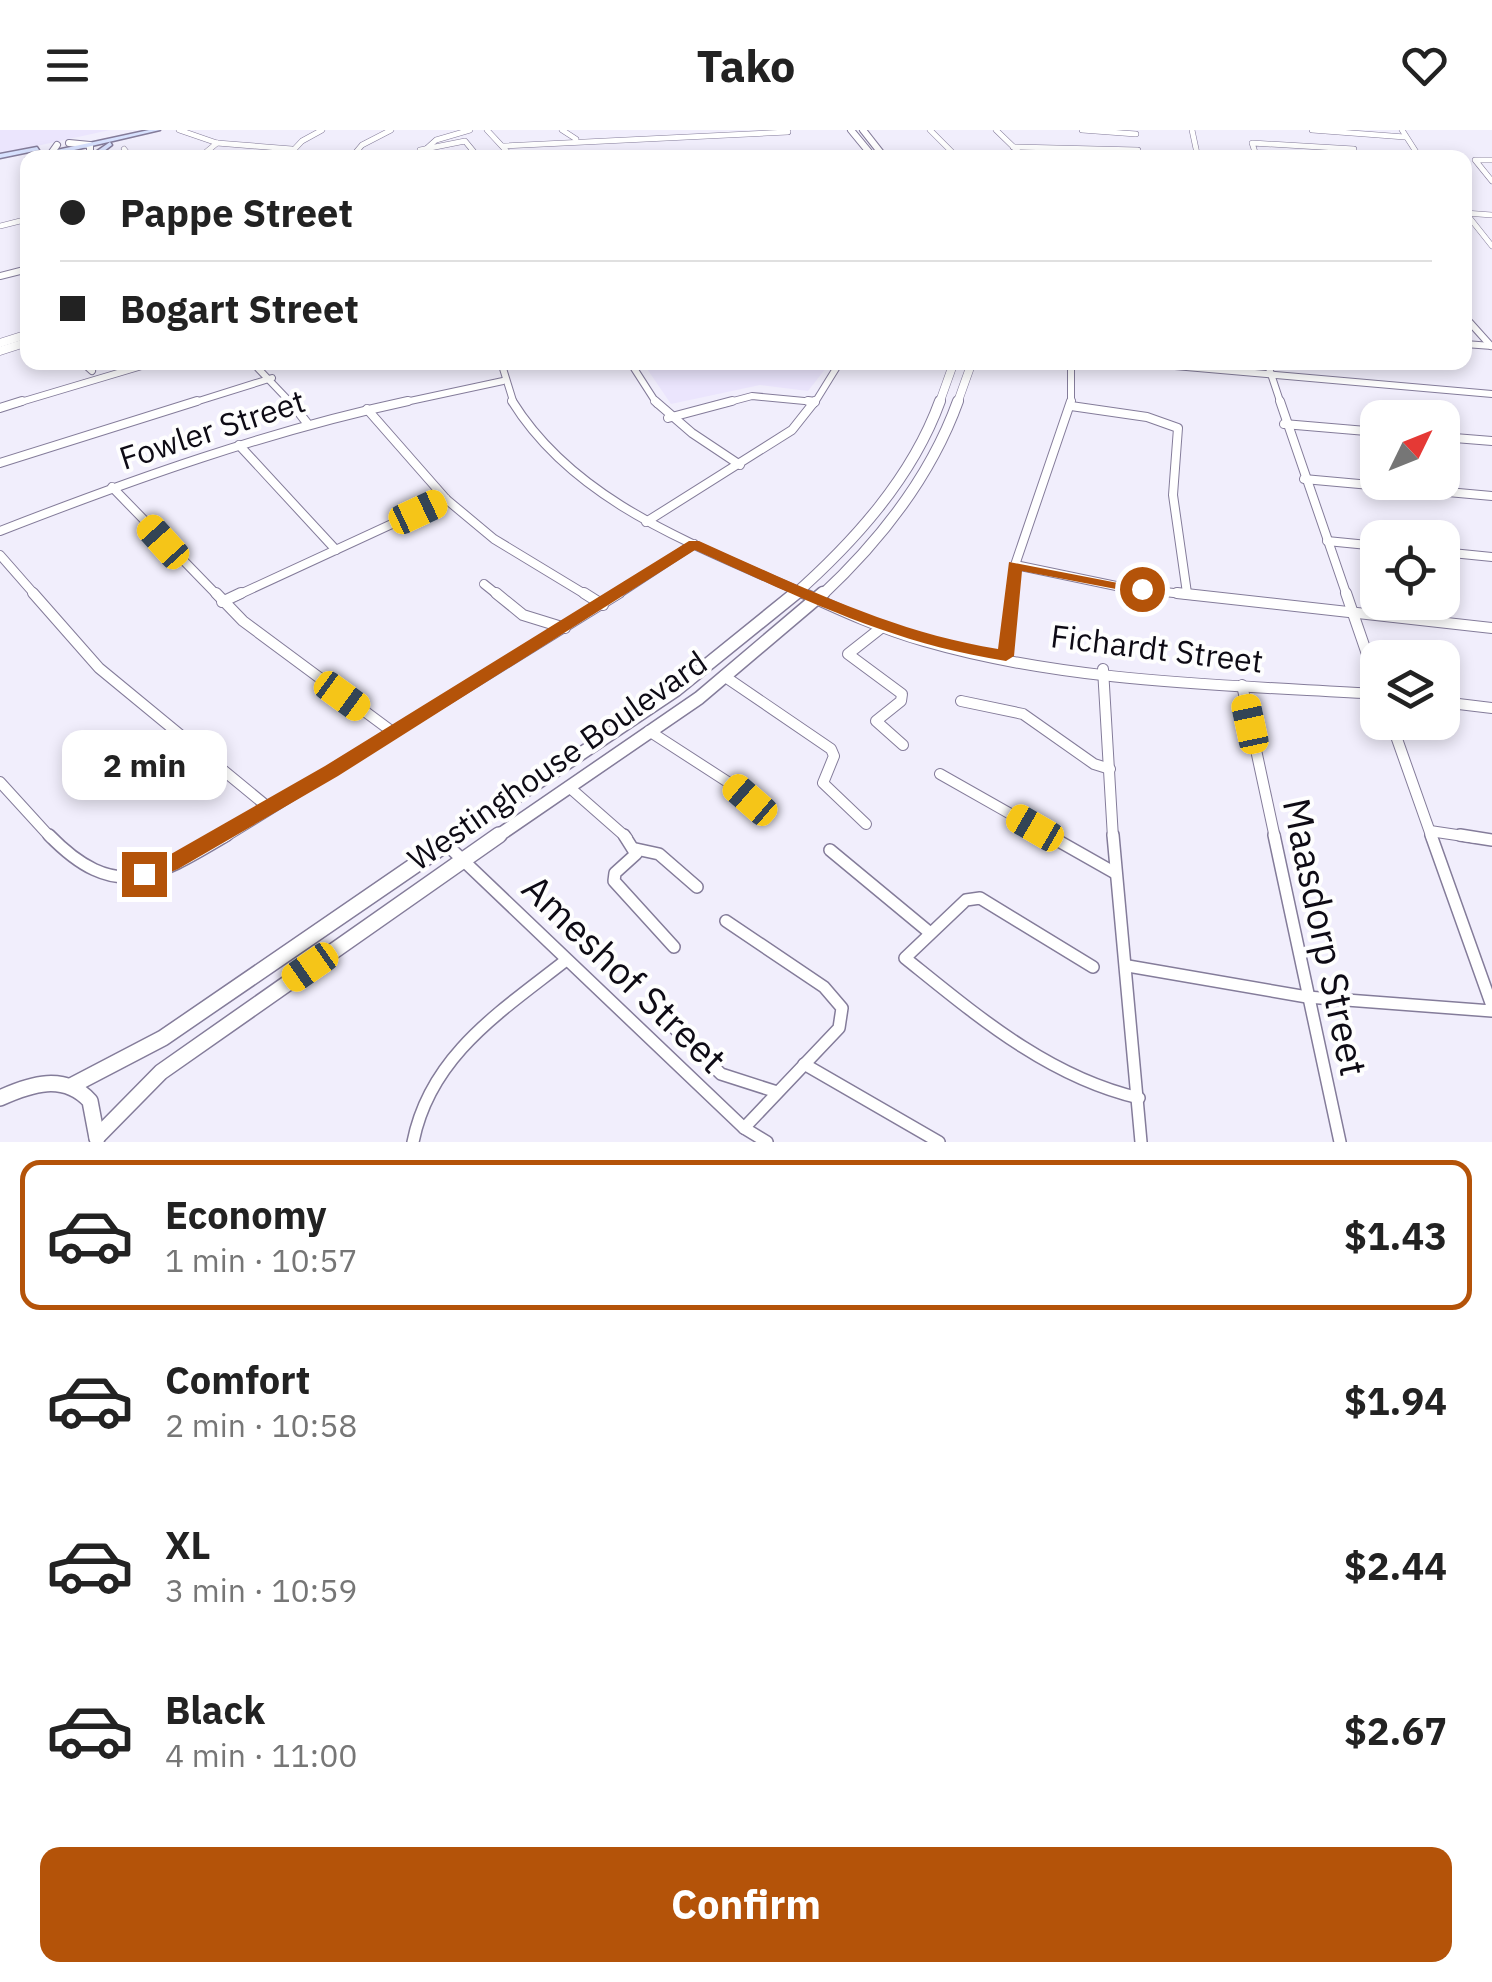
<!DOCTYPE html>
<meta charset="utf-8">
<style>
body{margin:0;font-family:"IBM Plex Sans",sans-serif;background:#f2f2f2;color:#222;height:100vh;display:flex;flex-direction:column;font-size:38px;white-space:nowrap}
*{box-sizing:border-box;margin:0}
p{font-size:32px;color:#767676}
.icon{flex:none;width:55px;height:55px;fill:none;stroke:currentColor;stroke-width:2;stroke-linecap:round;stroke-linejoin:round}
.map{position:relative;height:1012px;overflow:hidden}
.details{display:flex;flex-direction:column;background:#fff;flex:1}
.details>*{flex:none}
.hud{position:absolute;left:20px;top:20px;width:1452px;height:220px;border-radius:20px;box-shadow:0 5px 15px #0003;display:grid;align-content:center;height:220px;padding:0 40px;background:#fff}
.needle{width:65px;rotate:47deg}
.controls{position:absolute;left:1360px;top:270px;display:grid;gap:20px}
.controls a{display:grid;place-items:center;width:100px;height:100px;border-radius:20px;background:#fff;box-shadow:0 5px 15px #0003;font-size:50px}
.end{position:absolute;width:45px;height:45px;margin:-22px;border:12px solid #b45309;background:#fff;box-shadow:0 0 0 5px #fff}
.from{border-radius:50%}
.bubble{position:absolute;height:70px;border-radius:20px;background:#fff;box-shadow:0 5px 15px #0003;font-size:32px;font-weight:700;line-height:70px;text-align:center}
.car{position:absolute;width:30px;height:60px;margin:-30px -15px;border-radius:12px;box-shadow:0 0 8px 2px #0007;background:linear-gradient(#f5c518 24%,#345 0 40%,#f5c518 0 76%,#345 0 86%,#f5c518 0)}
.hud b{display:flex;align-items:center;gap:35px;height:95px;font-size:38px}
.hud b+b{border-top:2px solid #e0e0e0}
.hud i{width:25px;height:25px;background:#222}
ul{padding:18px 0 0;list-style:none}
li{display:flex;align-items:center;gap:30px;height:150px;margin:0 20px 15px;padding:0 20px;border:5px solid transparent;border-radius:20px}
li div{flex:1}
li b{display:block;font-size:38px}
li em{font-style:normal;font-weight:700}
li.selected{border-color:#b45309}
li>.icon{width:90px;height:90px;stroke-width:1.5}
.button{display:flex;gap:20px;margin-top:auto;padding:20px 40px}
.button a{flex:1;height:115px;border-radius:20px;background:#b45309;color:#fff;font-size:40px;font-weight:700;line-height:115px;text-align:center}
header{display:flex;justify-content:space-between;align-items:center;height:130px;padding:0 40px;background:#fff;font-size:45px;font-weight:700}
.map>svg:first-child{display:block}
.built{fill:#ebe5fd}
.lines{fill:none;stroke-linecap:round;stroke-linejoin:round}
.minor-far4-casing{stroke:#847c9a;stroke-width:6}
.minor-far3-casing{stroke:#847c9a;stroke-width:8}
.minor-far2-casing{stroke:#847c9a;stroke-width:10}
.minor-far1-casing{stroke:#847c9a;stroke-width:12}
.minor-casing{stroke:#847c9a;stroke-width:14}
.tertiary-far4-casing{stroke:#847c9a;stroke-width:8}
.tertiary-far3-casing{stroke:#847c9a;stroke-width:9}
.tertiary-far2-casing{stroke:#847c9a;stroke-width:12}
.tertiary-far1-casing{stroke:#847c9a;stroke-width:15}
.tertiary-casing{stroke:#847c9a;stroke-width:18}
.secondary-casing{stroke:#847c9a;stroke-width:3}
.minor-far4{stroke:#fff;stroke-width:5}
.minor-far3{stroke:#fff;stroke-width:6}
.minor-far2{stroke:#fff;stroke-width:8}
.minor-far1{stroke:#fff;stroke-width:10}
.minor{stroke:#fff;stroke-width:11}
.tertiary-far4{stroke:#fff;stroke-width:6}
.tertiary-far3{stroke:#fff;stroke-width:8}
.tertiary-far2{stroke:#fff;stroke-width:10}
.tertiary-far1{stroke:#fff;stroke-width:12}
.tertiary{stroke:#fff;stroke-width:15}
.secondary{fill:#d7e1fe;fill-rule:evenodd}
.route{fill:#b45309}
.labels{text-anchor:middle;dominant-baseline:central;stroke-width:8;stroke-linejoin:round;paint-order:stroke}
.street-label{font-size:32px;fill:#0e0b15;stroke:#fefefe}
.near-street-label{font-size:38px;fill:#0e0b15;stroke:#fefefe}
</style>
<header><svg class="icon" aria-label="menu" viewBox="0 0 24 24"><path d="M4 6h16M4 12h16M4 18h16"/></svg>Tako<svg class="icon" aria-label="heart" viewBox="0 0 24 24"><path d="M12 20l-8-8c-3-5 5-10 8-4 3-6 11-1 8 4z"/></svg></header>
<div class="map">
<svg width="1492" height="1012" viewBox="0 0 1492 1012">
<rect width="100%" height="100%" fill="#f1eefc"/>
<g class="built">
<path d="M0,0h110l-110,24z"/>
<path d="M643,233h187l-22,28 -48,-6 -89,19z"/>
</g>
<g class="lines">
<defs>
<g id="minor-far4">
<path d="M179,0l38,13 75,6"/>
<path d="M487,0l26,28"/>
<path d="M562,0l14,9"/>
<path d="M930,0l28,28"/>
<path d="M996,0l29,28"/>
<path d="M1082,0l54,4"/>
<path d="M1192,0l6,28"/>
<path d="M1312,0l93,7"/>
<path d="M1402,0l18,28"/>
<path d="M503,16l285,-14"/>
<path d="M1013,17l125,3"/>
<path d="M124,19l7,9"/>
<path d="M420,20l45,-9 14,17"/>
<path d="M199,28l18,-15"/>
<path d="M286,28l16,-17 20,-11"/>
<path d="M351,28l11,-13 29,-15"/>
<path d="M416,28l20,-18 34,-10"/>
<path d="M677,28l122,-5"/>
<path d="M1257,28l-5,-15 102,6"/>
<path d="M1492,30h-17l17,21"/>
<path d="M1465,82l27,34"/>
<path d="M1465,83l27,2"/>
<path d="M0,96l28,-7"/>
</g>
<g id="minor-far3">
<path d="M0,146l28,-7"/>
<path d="M1465,187l26,29"/>
<path d="M1465,214l27,2"/>
<path d="M82,232l10,9"/>
<path d="M252,232l40,42"/>
<path d="M501,232l13,42"/>
<path d="M630,232l27,42"/>
<path d="M1071,232v42"/>
<path d="M1129,232l363,32"/>
<path d="M1267,232l14,42"/>
<path d="M14,274l141,-42"/>
<path d="M189,274l83,-26"/>
<path d="M396,274l107,-23"/>
<path d="M722,274l30,-8 63,6"/>
<path d="M814,274l26,-42"/>
</g>
<g id="minor-far2">
<path d="M290,271l17,22"/>
<path d="M512,271c65,105 190,146 297,195"/>
<path d="M655,271l37,32 48,32"/>
<path d="M808,271l7,1"/>
<path d="M1280,271l67,195"/>
<path d="M1071,276l76,11 31,11 -5,67 14,98"/>
<path d="M0,278l22,-7"/>
<path d="M367,279l79,90 48,40 94,57"/>
<path d="M668,288l64,-17"/>
<path d="M1284,294l94,8"/>
<path d="M1442,307l50,4"/>
<path d="M239,315l97,105"/>
<path d="M0,333l197,-62"/>
<path d="M1304,349l188,17"/>
<path d="M112,357l106,109"/>
<path d="M646,392l146,-92 23,-29"/>
<path d="M0,401c134,-52 268,-100 408,-130"/>
<path d="M1327,411l51,5"/>
<path d="M1442,422l50,5"/>
<path d="M0,425l36,41"/>
<path d="M1015,435l106,22 79,9"/>
<path d="M484,454l15,12"/>
<path d="M236,466l210,-97"/>
<path d="M615,466l79,-52"/>
<path d="M1012,466l3,-31 56,-164"/>
</g>
<g id="minor-far1">
<path d="M33,463l66,75 170,140"/>
<path d="M216,463l27,28 151,112"/>
<path d="M496,463l27,22 42,13"/>
<path d="M584,463l19,12"/>
<path d="M803,463c39,18 79,36 121,48 144,42 304,44 454,53"/>
<path d="M1177,463l315,35"/>
<path d="M1346,463l32,93"/>
<path d="M222,472l19,-9"/>
<path d="M881,498l-33,26 54,40 -1,7 -25,20 27,24"/>
<path d="M1006,526l6,-63"/>
<path d="M1103,539l10,169"/>
<path d="M724,546l107,73 3,7 -11,27 43,41"/>
<path d="M1242,555l33,153"/>
<path d="M961,571l62,13 71,50 16,5"/>
<path d="M1442,572l50,6"/>
<path d="M1391,592l41,116"/>
<path d="M649,601l85,55 32,28"/>
<path d="M940,644l113,64"/>
<path d="M0,652l51,56"/>
<path d="M569,657l58,51"/>
<path d="M1430,701l47,7"/>
<path d="M223,708l396,-245"/>
</g>
<g id="minor">
<path d="M49,705c66,68 106,43 178,0"/>
<path d="M624,705l12,19 -21,19 -1,8 60,66"/>
<path d="M1048,705l67,38"/>
<path d="M1113,705l28,307"/>
<path d="M1274,705l66,307"/>
<path d="M1431,705l61,171"/>
<path d="M1460,705l32,5"/>
<path d="M446,714l298,284 23,14"/>
<path d="M636,719l23,5 38,33"/>
<path d="M830,720l99,82"/>
<path d="M726,791l98,66 18,21 -3,20 -95,100"/>
<path d="M1128,836l179,31 185,14"/>
<path d="M1093,837l-113,-69 -14,2 -61,58c71,57 143,119 234,140"/>
<path d="M666,890l55,54 56,18"/>
<path d="M804,934l135,78"/>
<path d="M413,1012c17,-86 87,-130 152,-181"/>
</g>
<g id="tertiary-far4">
<path d="M851,0l23,28"/>
<path d="M863,0l22,28"/>
<path d="M69,13l21,2v13"/>
<path d="M57,15l-5,7 6,6"/>
</g>
<g id="tertiary-far3">
<path d="M0,213l28,-9"/>
<path d="M0,221l28,-9"/>
<path d="M939,274l15,-42"/>
<path d="M957,274l15,-42"/>
</g>
<g id="tertiary-far2">
<path d="M793,466c61,-54 119,-118 147,-195"/>
<path d="M821,466c58,-54 110,-120 137,-195"/>
</g>
<g id="tertiary-far1">
<path d="M455,708l221,-148 120,-97"/>
<path d="M495,708l204,-140 124,-105"/>
</g>
<g id="tertiary">
<path d="M73,955l90,-47 296,-203"/>
<path d="M0,968c31,-14 64,-25 90,3l7,37"/>
<path d="M97,1007l64,-65 338,-237"/>
</g>
<g id="secondary">
<path d="M149,0h11l-120,28h-12v2l-2,-2 3,-2z"/>
<path d="M110,12l2,3 -17,13h-8z"/>
<path d="M37,17l2,3 -39,8v-4z"/>
</g>
</defs>
<use href="#minor-far4" class="minor-far4-casing"/>
<use href="#minor-far3" class="minor-far3-casing"/>
<use href="#minor-far2" class="minor-far2-casing"/>
<use href="#minor-far1" class="minor-far1-casing"/>
<use href="#minor" class="minor-casing"/>
<use href="#tertiary-far4" class="tertiary-far4-casing"/>
<use href="#tertiary-far3" class="tertiary-far3-casing"/>
<use href="#tertiary-far2" class="tertiary-far2-casing"/>
<use href="#tertiary-far1" class="tertiary-far1-casing"/>
<use href="#tertiary" class="tertiary-casing"/>
<use href="#secondary" class="secondary-casing"/>
<use href="#minor-far4" class="minor-far4"/>
<use href="#minor-far3" class="minor-far3"/>
<use href="#minor-far2" class="minor-far2"/>
<use href="#minor-far1" class="minor-far1"/>
<use href="#minor" class="minor"/>
<use href="#tertiary-far4" class="tertiary-far4"/>
<use href="#tertiary-far3" class="tertiary-far3"/>
<use href="#tertiary-far2" class="tertiary-far2"/>
<use href="#tertiary-far1" class="tertiary-far1"/>
<use href="#tertiary" class="tertiary"/>
<use href="#secondary" class="secondary"/>
</g>
<path class="route" d="M689,411h10c99,44 192,91 299,108l11,-87 140,27 -7,5 -120,-23 -8,85 -8,5c-117,-18 -205,-63 -311,-111l-357,226 -160,93 -34,14 -7,-3v-11l27,-11 161,-92z"/>
<g class="labels">
<g class="street-label">
<text transform="translate(212 299) rotate(-18)">Fowler Street</text>
<text transform="translate(1157 518) rotate(7)">Fichardt Street</text>
<text transform="translate(557 630) rotate(-35)">Westinghouse Boulevard</text>
</g>
<g class="near-street-label">
<text transform="translate(1326 807) rotate(78)">Maasdorp Street</text>
<text transform="translate(625 843) rotate(44)">Ameshof Street</text>
</g>
</g>
</svg>
<div class="controls">
<a><svg class="needle" viewBox="-14 -14 28 28"><path d="M0-13l5 13h-10z" fill="#e53935"/><path d="M0 13l5-13h-10z" fill="#767676"/></svg></a>
<a><svg class="icon" aria-label="locate" viewBox="0 0 24 24"><circle cx="12" cy="12" r="6"/><path d="M12 2v4M12 18v4M2 12h4M18 12h4"/></svg></a>
<a><svg class="icon" aria-label="layers" viewBox="0 0 24 24"><path d="M12 4l9 5-9 5-9-5zM3 14l9 5 9-5"/></svg></a>
</div>
<i class="end from" style="left:1142px;top:459px"></i>
<i class="end" style="left:144px;top:744px"></i>
<div class="bubble" style="left:62px;top:600px;width:165px">2 min</div>
<i class="car" style="left:418px;top:382px;rotate:65deg"></i>
<i class="car" style="left:163px;top:412px;rotate:318deg"></i>
<i class="car" style="left:342px;top:566px;rotate:126deg"></i>
<i class="car" style="left:1250px;top:594px;rotate:348deg"></i>
<i class="car" style="left:750px;top:670px;rotate:311deg"></i>
<i class="car" style="left:1035px;top:698px;rotate:300deg"></i>
<i class="car" style="left:310px;top:837px;rotate:235deg"></i>
<div class="hud">
<b><i class="from"></i>Pappe Street</b>
<b><i></i>Bogart Street</b>
</div>
</div>
<section class="details">
<ul>
<li class="selected"><svg class="icon" aria-label="car" viewBox="0 0 24 24"><path d="M5 17H2v-5l4-1 3-4h7l3 4 3 1v5h-3M9 17h6M6 11h13"/><circle cx="7" cy="17" r="2"/><circle cx="17" cy="17" r="2"/></svg><div><b>Economy</b><p>1 min · 10:57</p></div><em>$1.43</em></li>
<li><svg class="icon" aria-label="car" viewBox="0 0 24 24"><path d="M5 17H2v-5l4-1 3-4h7l3 4 3 1v5h-3M9 17h6M6 11h13"/><circle cx="7" cy="17" r="2"/><circle cx="17" cy="17" r="2"/></svg><div><b>Comfort</b><p>2 min · 10:58</p></div><em>$1.94</em></li>
<li><svg class="icon" aria-label="car" viewBox="0 0 24 24"><path d="M5 17H2v-5l4-1 3-4h7l3 4 3 1v5h-3M9 17h6M6 11h13"/><circle cx="7" cy="17" r="2"/><circle cx="17" cy="17" r="2"/></svg><div><b>XL</b><p>3 min · 10:59</p></div><em>$2.44</em></li>
<li><svg class="icon" aria-label="car" viewBox="0 0 24 24"><path d="M5 17H2v-5l4-1 3-4h7l3 4 3 1v5h-3M9 17h6M6 11h13"/><circle cx="7" cy="17" r="2"/><circle cx="17" cy="17" r="2"/></svg><div><b>Black</b><p>4 min · 11:00</p></div><em>$2.67</em></li>
</ul>
<div class="button"><a>Confirm</a></div>
</section>
